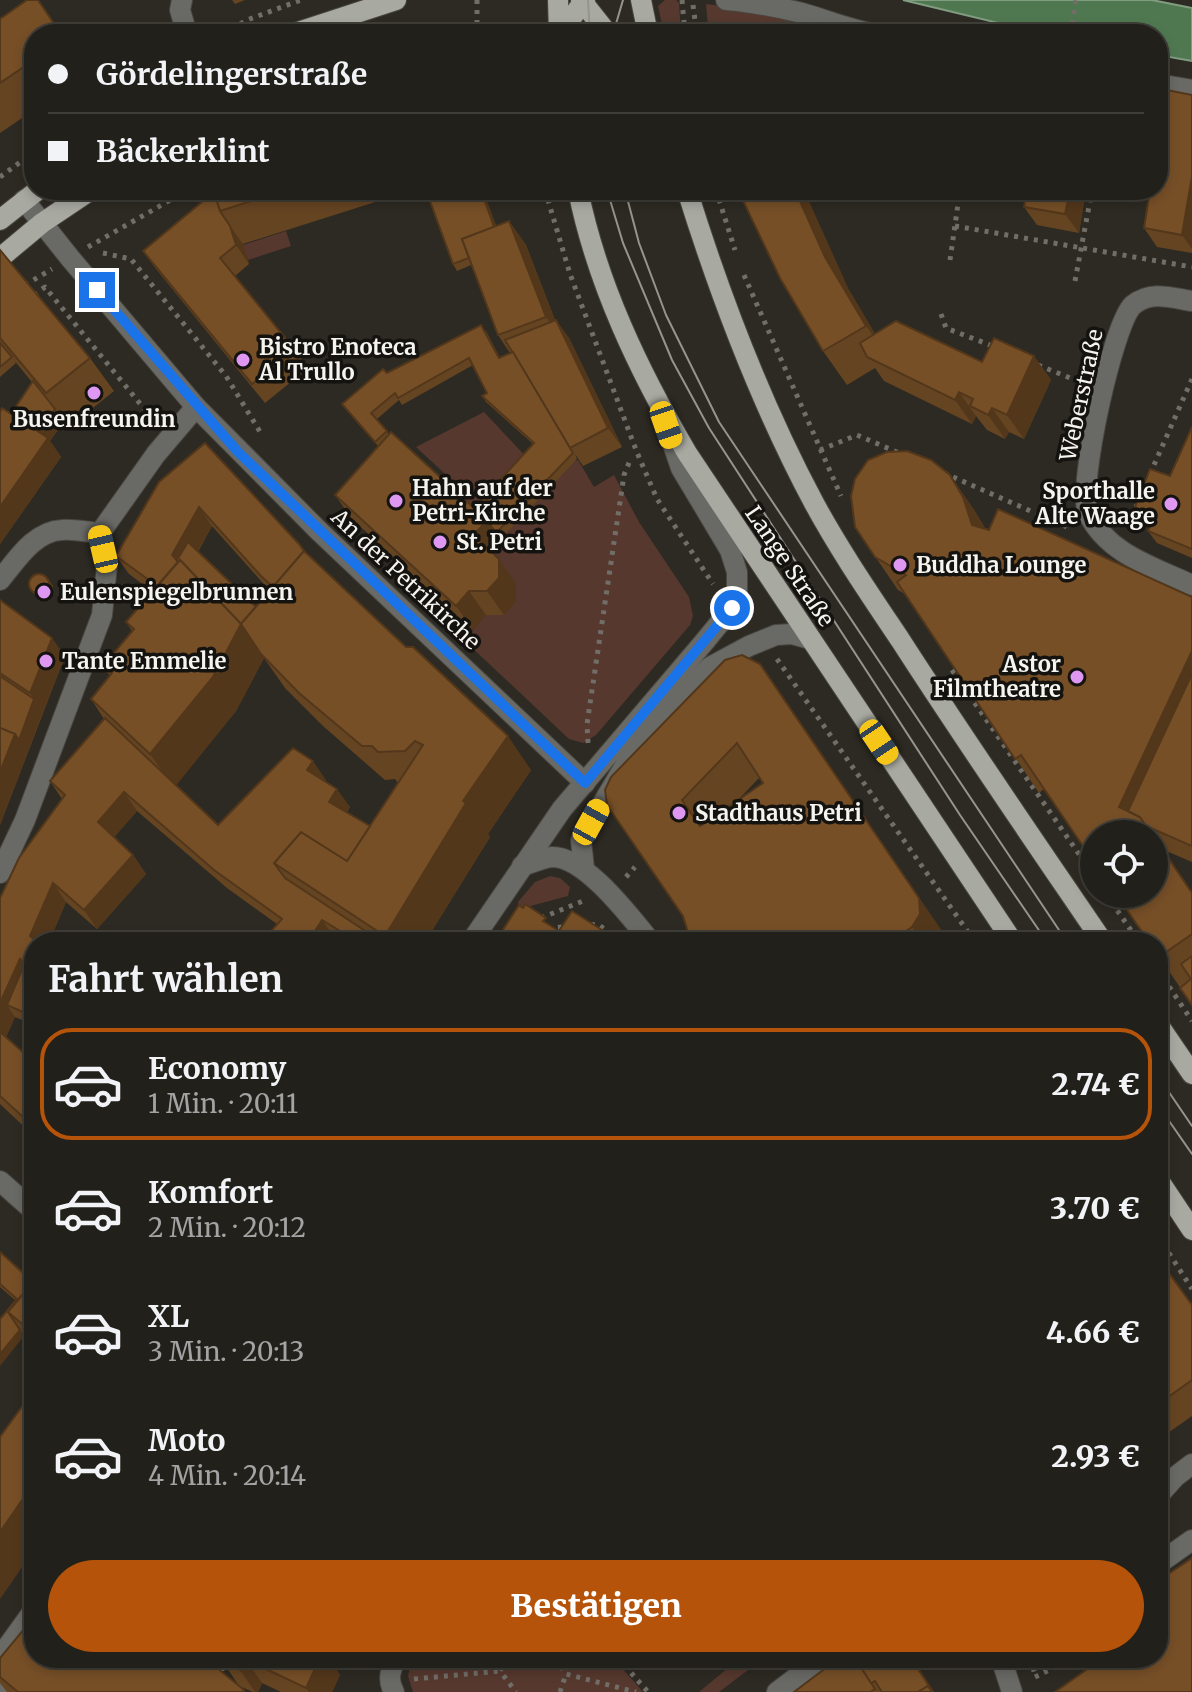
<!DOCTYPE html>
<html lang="de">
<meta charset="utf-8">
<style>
body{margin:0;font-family:Merriweather,serif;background:#2a2823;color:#f1f3f6;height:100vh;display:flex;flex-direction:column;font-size:30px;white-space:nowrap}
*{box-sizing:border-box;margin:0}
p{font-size:26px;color:#a2a3a2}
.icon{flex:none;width:44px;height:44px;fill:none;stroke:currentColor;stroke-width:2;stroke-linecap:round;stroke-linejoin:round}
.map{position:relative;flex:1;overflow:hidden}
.drawer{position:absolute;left:24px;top:932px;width:1144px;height:736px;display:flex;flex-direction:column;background:#22201a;border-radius:32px;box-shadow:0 4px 12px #0003,0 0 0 2px #3f3e39}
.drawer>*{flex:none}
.banner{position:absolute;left:24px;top:24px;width:1144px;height:176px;border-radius:32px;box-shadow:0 4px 12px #0003,0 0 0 2px #3f3e39;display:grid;align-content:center;height:176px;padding:0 24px;background:#22201a}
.tools{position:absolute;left:1080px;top:820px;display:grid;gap:16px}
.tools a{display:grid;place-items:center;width:88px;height:88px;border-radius:50%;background:#22201a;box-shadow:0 4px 12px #0003,0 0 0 2px #3f3e39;font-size:40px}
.end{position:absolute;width:36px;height:36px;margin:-18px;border:10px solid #1a73e8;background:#fff;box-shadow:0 0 0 4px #fff}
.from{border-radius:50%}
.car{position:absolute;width:24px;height:48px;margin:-24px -12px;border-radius:10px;box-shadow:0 0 6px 2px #0007;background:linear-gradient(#f5c518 24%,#345 0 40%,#f5c518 0 76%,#345 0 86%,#f5c518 0)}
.banner b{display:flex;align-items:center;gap:28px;height:76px;font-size:30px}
.banner b+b{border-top:2px solid #3f3e39}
.banner i{width:20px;height:20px;background:#f1f3f6}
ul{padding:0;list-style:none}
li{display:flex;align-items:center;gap:24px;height:112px;margin:0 16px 12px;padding:0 8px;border:4px solid transparent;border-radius:32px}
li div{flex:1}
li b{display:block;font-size:30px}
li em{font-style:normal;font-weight:800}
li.current{border-color:#b45309}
li>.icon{width:72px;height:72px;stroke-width:1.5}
h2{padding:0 24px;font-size:36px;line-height:96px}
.primary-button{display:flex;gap:16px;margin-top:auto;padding:16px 24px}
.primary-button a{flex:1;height:92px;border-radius:48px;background:#b45309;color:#fff;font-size:32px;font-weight:800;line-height:92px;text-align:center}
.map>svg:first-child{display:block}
.green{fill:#56382e}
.water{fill:#4f7850;stroke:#819d80;stroke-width:2}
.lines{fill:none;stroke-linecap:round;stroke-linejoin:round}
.minor-casing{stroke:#494640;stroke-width:22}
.major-casing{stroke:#494640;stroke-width:22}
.path{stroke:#716e68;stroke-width:5;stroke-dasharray:4 6;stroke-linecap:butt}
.minor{stroke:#696a66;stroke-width:20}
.major{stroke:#a8aaa2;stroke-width:20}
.tram{stroke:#96948e;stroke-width:2}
.wall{fill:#654422;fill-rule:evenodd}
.shaded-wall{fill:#53371b}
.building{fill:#764f27;stroke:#53371b;stroke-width:2;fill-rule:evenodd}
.route{stroke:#1a73e8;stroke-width:10}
.poi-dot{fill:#de98f2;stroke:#141310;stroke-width:3}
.labels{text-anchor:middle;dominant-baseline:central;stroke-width:7;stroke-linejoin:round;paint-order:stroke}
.poi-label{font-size:22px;font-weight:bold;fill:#f5f4ef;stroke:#141310;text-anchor:start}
.street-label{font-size:22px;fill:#f5f4ef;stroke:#141310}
</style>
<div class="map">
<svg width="1192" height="1692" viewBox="0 0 1192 1692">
<rect width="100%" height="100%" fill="#2d2a23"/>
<g class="green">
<path d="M665,0h11l3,3 2,31h-17l-6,-28z"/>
<path d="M706,4l48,6 44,11v3l-90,3z"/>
<path d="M286,231l5,15 -43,14 -5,-15z"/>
<path d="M484,412l45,48 -54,58 -12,-12 6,-10 -53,-49z"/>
<path d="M578,460l16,27 20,-12 25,47 50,75 4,19 -3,9 -94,110 -13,8 -14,-4 -102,-96 6,-13 13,-15 4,-55 10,-20 72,-78z"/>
<path d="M550,876l10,2 10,9 -2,9 -49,13 -1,-7 17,-20z"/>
<path d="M412,1658h201l30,34h-230l-5,-16z"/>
<path d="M740,1658h24l-45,34h-20z"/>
</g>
<path class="water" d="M903,0h249l40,8v53l-34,-6v-21h-114z"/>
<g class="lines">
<defs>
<g id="minor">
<path d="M182,0l-2,10 7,24"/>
<path d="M726,0c26,2 51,7 76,13 25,7 48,17 74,21"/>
<path d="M739,34l100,-3"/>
<path d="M1158,84l34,6"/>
<path d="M1192,301c-20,-3 -41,-11 -59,4 -20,18 -56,183 -45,208 19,41 66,54 104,72"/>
<path d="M196,407l123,124 266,252"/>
<path d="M0,580c16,-19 34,-49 62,-50 12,-1 25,2 38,3"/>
<path d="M522,866c9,-3 21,-8 30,-9 33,-1 79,61 99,85"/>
<path d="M584,869l-3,-29 49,-83 32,-43 48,-47 39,-21 27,-11 16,-1 18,5"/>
<path d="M0,873l25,-53 77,-205 5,-50 -7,-32 56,-79 40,-47 -126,-149 -46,-58"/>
<path d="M471,942l91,-133 143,-168 27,-33 5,-12v-24l-7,-22 -49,-82 -13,-38"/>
<path d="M0,1181l34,30"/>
<path d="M1158,1496l17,-19 17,-13"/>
<path d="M1158,1564l34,-24"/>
<path d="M0,1657l34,-47"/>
<path d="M1001,1658l11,34"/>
<path d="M0,1692l7,-34"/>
<path d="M394,1692c-7,-12 -4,-23 3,-34"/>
<path d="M777,1692l45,-34"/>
</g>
<g id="major">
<path d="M558,0l1,34"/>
<path d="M581,0l27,34"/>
<path d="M641,0l7,34"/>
<path d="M292,34l104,-34"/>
<path d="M559,34l26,-34"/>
<path d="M578,190c19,94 61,181 109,263l326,489"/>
<path d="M687,190c34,109 73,212 127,313 26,48 57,93 87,138 65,101 134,201 202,301"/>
<path d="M0,220l38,-30"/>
<path d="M0,258l42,-35 49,-33"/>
<path d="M1158,1024l34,50"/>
<path d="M1158,1179l34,51"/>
</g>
</defs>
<use href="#minor" class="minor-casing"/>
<use href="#major" class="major-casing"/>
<g class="path">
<path d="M477,0v34"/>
<path d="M682,0l3,34"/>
<path d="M693,5l3,23"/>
<path d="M223,34l24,-14 54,-20"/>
<path d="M1071,34l5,-34"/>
<path d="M0,177l34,-25"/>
<path d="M545,190l25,84 66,176 21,49 56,85"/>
<path d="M716,190l19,60"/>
<path d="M955,226l237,41"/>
<path d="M88,247l100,-57"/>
<path d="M103,253l28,6 95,117 36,59"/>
<path d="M950,260l10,-70"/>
<path d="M744,275l97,221"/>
<path d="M1075,281l15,-80 6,-11"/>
<path d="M25,285l27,-16"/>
<path d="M34,295l11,-8 105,129"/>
<path d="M941,314l5,14 49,19"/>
<path d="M1038,365l42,17"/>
<path d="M820,450l37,-15 42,18"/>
<path d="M944,473l123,54"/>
<path d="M1150,474l42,-95"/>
<path d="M1128,525l9,-20"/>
<path d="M777,659l198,283"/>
<path d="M952,670l142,206"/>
<path d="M588,743l-1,-19 37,-249 7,-17"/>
<path d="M626,877l9,-10"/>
<path d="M1106,894l33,48"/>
<path d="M541,918l42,-17"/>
<path d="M591,925l7,-1 15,12"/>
<path d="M548,929l21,-3"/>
<path d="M1158,970l34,51"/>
<path d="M1158,1236l34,53"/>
<path d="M218,1658l6,18"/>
<path d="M506,1658l-6,13 16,21"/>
<path d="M555,1658l11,16 70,18"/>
<path d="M618,1658l30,34"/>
<path d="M1031,1658l4,18"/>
<path d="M1035,1677l39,-19"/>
<path d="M414,1679l86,-8"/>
<path d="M560,1692l6,-18"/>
</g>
<use href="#minor" class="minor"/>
<use href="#major" class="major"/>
<g class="tram">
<path d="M588,0l2,34"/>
<path d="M613,34l10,-34"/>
<path d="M607,190l16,53 49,117 37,68 251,387 87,127"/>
<path d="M625,190l14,53 27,72 53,107 348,520"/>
<path d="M1158,1076l34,50"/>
<path d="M1158,1105l34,49"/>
</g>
</g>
<g class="wall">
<path d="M232,0h13l-10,4z"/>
<path d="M0,19l34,15v76l-34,23z"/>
<path d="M1192,95v158l-35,-6 -13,-19z"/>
<path d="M213,190h200l-170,54 6,20 -14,12 60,74 13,18 -43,35 -109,-134 -13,-18 71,-59z"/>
<path d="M1086,190l-7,43 -42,-8 -13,-18z"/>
<path d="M509,221l17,24 29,75 14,18 53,109 -39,19 -8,-12 2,5 -76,80 3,5 -10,11 22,29v18l-12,13h-18l-13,15 -121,-111 -17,-24 43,-49 -36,-42 45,-31 99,-42 14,27 10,-5 -12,-18 -27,-70 -14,6 -4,-7 43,-38zM473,365l14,28 -5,3 4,6 47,42 -59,64 -85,-74 -12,-15 22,-19 3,5z"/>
<path d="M0,250l90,108 24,33 -45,36 -7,-9 2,3 -14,20 11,16 -61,87v-132l11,2 21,-32 -19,-23 3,4 -16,14z"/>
<path d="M849,290l26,44 107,28 52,-6 17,24 -27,59 -15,-7 -4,7 -18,-9 -11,-14 -4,8 -88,-43 -9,-13 -28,17 -24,-34z"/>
<path d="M1192,427v131l-35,-15 -9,-12 3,-7 -7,-4 -9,-13 35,-31z"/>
<path d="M159,482l145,69 227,219 -43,64 2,3 -65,105h-85l-5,-4 -2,4h-67l-2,-3 13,-15 -50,-36 -90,-77 -23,26 19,18 13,19 -49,55 -31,-27 -17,40h-15v83l-19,-8 -9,20 28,25v74l-34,-32v-206l62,-99 -12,-18 54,-62 -13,-20 19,-23 -7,-10 29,-35 -6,-9 27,-30 -24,-18 -13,-18zM212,526l58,65 -14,16 -58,-55zM264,658l21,30 38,38 62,54 10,-1 3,4 -28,43 -23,-14 3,-5 -25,-26 1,-1 -108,45 -42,-40 60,-74z"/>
<path d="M973,508l13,22 206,67v265l-28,-12 28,42v113l-34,-50 -4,-61v-60h-60v27l-50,-72 -5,4 -134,-199 -7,-4 -43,-63z"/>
<path d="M49,580l4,6v8l-5,6h-8l-10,-12z"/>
<path d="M0,600l65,56 -65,169z"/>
<path d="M725,660l217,271 1,11h-252l-8,-26 -76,-111zM759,778l4,5 -25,17 19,-20z"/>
<path d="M0,1252l34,29v63l-34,-25 16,-18 -16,-14z"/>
<path d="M1158,1258l34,47v111l-34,24z"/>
<path d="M0,1658h34l210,32 1,2h-238l-7,-9z"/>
<path d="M224,1658h104l12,17 -8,17h-51l-19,-9 -4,9h-5l-14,-6 -16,-24z"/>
<path d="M839,1658h73l22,34h-140z"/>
</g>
<g class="shaded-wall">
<path d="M1192,176v73l-10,-14z"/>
<path d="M481,190h2l23,62 -4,-6z"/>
<path d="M795,190h9l45,100 41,69 -24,-33 -41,-69z"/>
<path d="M1070,190h16l-7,43 -14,-19z"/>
<path d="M509,221l17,24 37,96 -17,-24z"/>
<path d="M230,226l13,18 6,20 -13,-19z"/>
<path d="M556,320l13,18 53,109 -14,-19z"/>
<path d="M1034,356l17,24 -27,59 -17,-24z"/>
<path d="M959,392l17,24 -4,8 -17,-24z"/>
<path d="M992,408l17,24 -4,7 -17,-24z"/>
<path d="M55,409l9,12 -14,20 11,16 -61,87v-37l37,-73z"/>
<path d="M950,475l23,33 13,22 -14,-5z"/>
<path d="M199,507l13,19 -26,46 -14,-17z"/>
<path d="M487,520l17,24 -14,16 -16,-25z"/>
<path d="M499,559l17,25v18l-12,13 -17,-24z"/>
<path d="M49,580l4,6v8l-4,-6z"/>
<path d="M469,591l17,24 -13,15 -17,-24z"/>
<path d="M241,624l23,34 -28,53 -62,77 -24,-34z"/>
<path d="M52,638l13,18 -22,56 -13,-19z"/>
<path d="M1192,651v84l-45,91 -28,-19z"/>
<path d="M783,698l159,233 1,11h-20l-11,-15z"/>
<path d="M34,699l9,13 -43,113v-53l15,-38z"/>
<path d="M508,736l23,34 -43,64 2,3 -65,105h-36l-4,-6 78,-135z"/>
<path d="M313,761l13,19 -6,9 -13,-19z"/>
<path d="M337,789l13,18 -8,13 -13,-18z"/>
<path d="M124,792l13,19 -26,30 -13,-19z"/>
<path d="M1093,832l1,2v27l-9,-12z"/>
<path d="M133,855l13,19 -49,55 -13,-19z"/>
<path d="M53,883l13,19 -17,40h-15l-4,-6z"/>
<path d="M322,920l13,18 -2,4h-22l-2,-2z"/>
<path d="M302,935l5,7h-11z"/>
<path d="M20,959l13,19 -26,27 8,12 -12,27 -3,-5v-36z"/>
<path d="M34,1101v27l-8,-7 -4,-5z"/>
<path d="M20,1330l4,6 -24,30v-12z"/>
<path d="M34,1483v67l-34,49v-67z"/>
<path d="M320,1658h8l12,17 -8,17h-23l-3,-4z"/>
<path d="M245,1659l17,24 -4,9h-3l-15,-22z"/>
</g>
<g class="building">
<path d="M27,0h11l23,34h-27v26l-34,23v-64z"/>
<path d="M1167,90l25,5v81l-10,59 -38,-7 6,-38h8v-48z"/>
<path d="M213,190h73l-66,21z"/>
<path d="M426,190h55l13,37 -32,12 7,19 -16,6z"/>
<path d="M738,190h57l30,67 41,69 -43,25 -43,-73z"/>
<path d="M1027,190h43l-5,24 -41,-7z"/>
<path d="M214,192l6,19 10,15 6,19 -16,13 75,92 -43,34 -109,-133z"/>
<path d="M509,221l37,96 -48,18 -36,-96z"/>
<path d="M0,250l90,108 -44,35 -46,-55z"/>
<path d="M556,320l52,108 -38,20 -65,-108z"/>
<path d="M896,321l86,41 12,-24 40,18 -27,59 -15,-7 -4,7 -18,-9 3,-7 -14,-7 -4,8 -88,-43 -7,-14z"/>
<path d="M481,325l18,33 14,-6 60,101 -77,80 -9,-13 -13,-12 60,-65 -52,-47 5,-3 -18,-35 -71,40 -3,-5 -24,20 16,18 -12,11 -33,-38 41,-35 4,4z"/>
<path d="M0,343l12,14 -12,10z"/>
<path d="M33,381l22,28 -16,23 -28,-18z"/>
<path d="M2,408l46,30 -48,69v-95z"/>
<path d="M1192,427v122l-44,-18 6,-14 -19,-10 15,-38 20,7z"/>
<path d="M391,432l96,88 -13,15 25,24v19l-12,13h-18l-13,15 -121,-111z"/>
<path d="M205,443l94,101 5,7 -31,36 -12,-11 -62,-69 -27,48 6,7 -21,24 -41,-30 43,-74z"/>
<path d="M907,451l24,9 19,15 13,22 9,28 17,5 9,-21 194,88v54l-73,156 21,10 12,17h-58l-1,-2 -8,17 -64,-94 -6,4 -118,-177 9,-7 -31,-18 -20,-30 -4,-31 4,-17 13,-19 19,-8z"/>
<path d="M188,542l68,65 -15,17 -61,-64 -2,2 -1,-2z"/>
<path d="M304,551l102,96h7l95,89 -45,65 3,2 -81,133 -111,-73 27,-31 46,29 76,-116 -8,-4 -10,10 -27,1 -6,-6h-10l-63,-53 -38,-39 -20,-30 -28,53 -63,77 -59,-55 21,-26 -9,-7 31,-37 -8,-7 54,-62 61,64z"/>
<circle cx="39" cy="584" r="10"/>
<path d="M0,600l52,38 -22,55 -30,-20z"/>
<path d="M742,655l18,9 159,234 1,16 -8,13 -22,15h-199l-8,-26 -76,-111 -2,-15 6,-13 114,-117zM737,743l26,40 -63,43 -18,-26z"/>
<path d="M1192,674v172l-46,-20 -6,-9 -12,-6z"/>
<path d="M0,676l34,23 -15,41 -4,-6 -15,-6z"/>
<path d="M105,718l113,107 75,-77 20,13 -6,9 30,19 -8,13 41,24 -23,35 -46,-29 -27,31 11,15 97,64h-42l5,-8 -23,-14 -13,20 -7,-5 -6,7h-28l-4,-3 18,-20 -68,-49 -90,-78 -26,30 35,33 -49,55 -31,-27 -23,53 7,6h-3v29l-14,-12 -20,44v-105l19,-40 46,-63 -15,-14z"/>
<path d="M0,728l15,6 -15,38z"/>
<path d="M1154,837l38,56v41l-33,23 -1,-2v-13h-9l-33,-48h38z"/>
<path d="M1094,850v11l-5,-7z"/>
<path d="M525,904l21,14 -3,3 16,10 13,-20 49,31h-126l24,-37 4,3z"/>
<path d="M108,931l12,11h-18z"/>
<path d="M1192,956v49l-12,-17 11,-9 -10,-15z"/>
<path d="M24,965l10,9v43l-27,-12z"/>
<path d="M0,1032l34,30v39l-12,15 -22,-20z"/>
<path d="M34,1111v17l-8,-7z"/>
<path d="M0,1252l33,30 -25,30 12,18 -20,24v-35l17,-20 -17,-15z"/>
<path d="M1158,1258l34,47v75l-31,22 -3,-4z"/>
<path d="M34,1281v53l-26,-22z"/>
<path d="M34,1390v93l-34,49v-95z"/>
<path d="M1158,1398l7,9 -7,5z"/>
<path d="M1192,1558v134h-137l48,-34h55v-77z"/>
<path d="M34,1617v41h171l39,32 -2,2h-224l-18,-15v-19z"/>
<path d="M224,1658h96l-14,30 -61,-29 -5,11 -17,-8z"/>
<path d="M839,1658h16l20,31 -5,3h-76z"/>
<path d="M855,1658h56l22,34 -5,-6 -10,6h-36l-7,-11 -4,2z"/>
<path d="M928,1686l4,6h-14z"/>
</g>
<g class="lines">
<path class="route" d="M97,290l141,162 347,331 147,-175"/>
</g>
<g class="poi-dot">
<circle cx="243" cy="360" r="8"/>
<circle cx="94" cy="393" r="8"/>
<circle cx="396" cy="501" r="8"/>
<circle cx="1171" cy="504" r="8"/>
<circle cx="440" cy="542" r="8"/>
<circle cx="900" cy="565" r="8"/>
<circle cx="44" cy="592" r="8"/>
<circle cx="46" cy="661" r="8"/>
<circle cx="1077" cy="677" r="8"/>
<circle cx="679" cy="813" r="8"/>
</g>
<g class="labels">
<g class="poi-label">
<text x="259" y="347">Bistro Enoteca<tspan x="259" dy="25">Al Trullo</tspan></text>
<text x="94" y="419" text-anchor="middle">Busenfreundin</text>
<text x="412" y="488">Hahn auf der<tspan x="412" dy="25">Petri-Kirche</tspan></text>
<text x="1155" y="491" text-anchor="end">Sporthalle<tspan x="1155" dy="25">Alte Waage</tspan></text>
<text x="456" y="542">St. Petri</text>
<text x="916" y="565">Buddha Lounge</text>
<text x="60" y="592">Eulenspiegelbrunnen</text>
<text x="62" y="661">Tante Emmelie</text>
<text x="1061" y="664" text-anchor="end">Astor<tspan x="1061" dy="25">Filmtheatre</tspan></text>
<text x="695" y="813">Stadthaus Petri</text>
</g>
<g class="street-label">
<text transform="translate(1081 395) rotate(-78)">Weberstraße</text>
<text transform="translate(790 566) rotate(56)">Lange Straße</text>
<text transform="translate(406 579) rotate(43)">An der Petrikirche</text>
</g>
</g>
</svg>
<div class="tools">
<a><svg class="icon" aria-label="locate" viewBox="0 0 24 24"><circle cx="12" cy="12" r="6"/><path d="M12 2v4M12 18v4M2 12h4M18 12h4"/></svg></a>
</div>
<i class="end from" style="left:732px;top:608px"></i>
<i class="end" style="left:97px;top:290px"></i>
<i class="car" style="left:666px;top:425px;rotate:161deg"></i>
<i class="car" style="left:103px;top:549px;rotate:347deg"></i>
<i class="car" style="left:879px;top:742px;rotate:146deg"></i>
<i class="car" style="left:591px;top:822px;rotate:29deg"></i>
<div class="banner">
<b><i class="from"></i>Gördelingerstraße</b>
<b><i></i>Bäckerklint</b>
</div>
<section class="drawer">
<h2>Fahrt wählen</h2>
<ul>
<li class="current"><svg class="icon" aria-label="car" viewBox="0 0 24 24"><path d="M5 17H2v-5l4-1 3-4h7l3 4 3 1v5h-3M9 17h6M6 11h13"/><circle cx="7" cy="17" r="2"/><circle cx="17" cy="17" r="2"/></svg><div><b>Economy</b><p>1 Min. · 20:11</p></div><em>2.74 €</em></li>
<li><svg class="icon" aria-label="car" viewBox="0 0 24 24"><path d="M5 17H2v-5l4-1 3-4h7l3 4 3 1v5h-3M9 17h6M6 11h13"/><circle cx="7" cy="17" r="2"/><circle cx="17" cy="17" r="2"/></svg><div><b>Komfort</b><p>2 Min. · 20:12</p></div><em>3.70 €</em></li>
<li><svg class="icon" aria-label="car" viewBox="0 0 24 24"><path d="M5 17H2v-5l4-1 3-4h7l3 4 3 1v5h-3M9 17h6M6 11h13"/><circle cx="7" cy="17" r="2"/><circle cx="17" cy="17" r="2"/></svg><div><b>XL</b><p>3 Min. · 20:13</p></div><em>4.66 €</em></li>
<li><svg class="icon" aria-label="car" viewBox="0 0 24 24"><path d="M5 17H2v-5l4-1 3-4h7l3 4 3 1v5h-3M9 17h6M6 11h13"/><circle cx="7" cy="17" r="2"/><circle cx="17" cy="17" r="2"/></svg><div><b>Moto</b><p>4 Min. · 20:14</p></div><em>2.93 €</em></li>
</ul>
<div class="primary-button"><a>Bestätigen</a></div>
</section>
</div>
